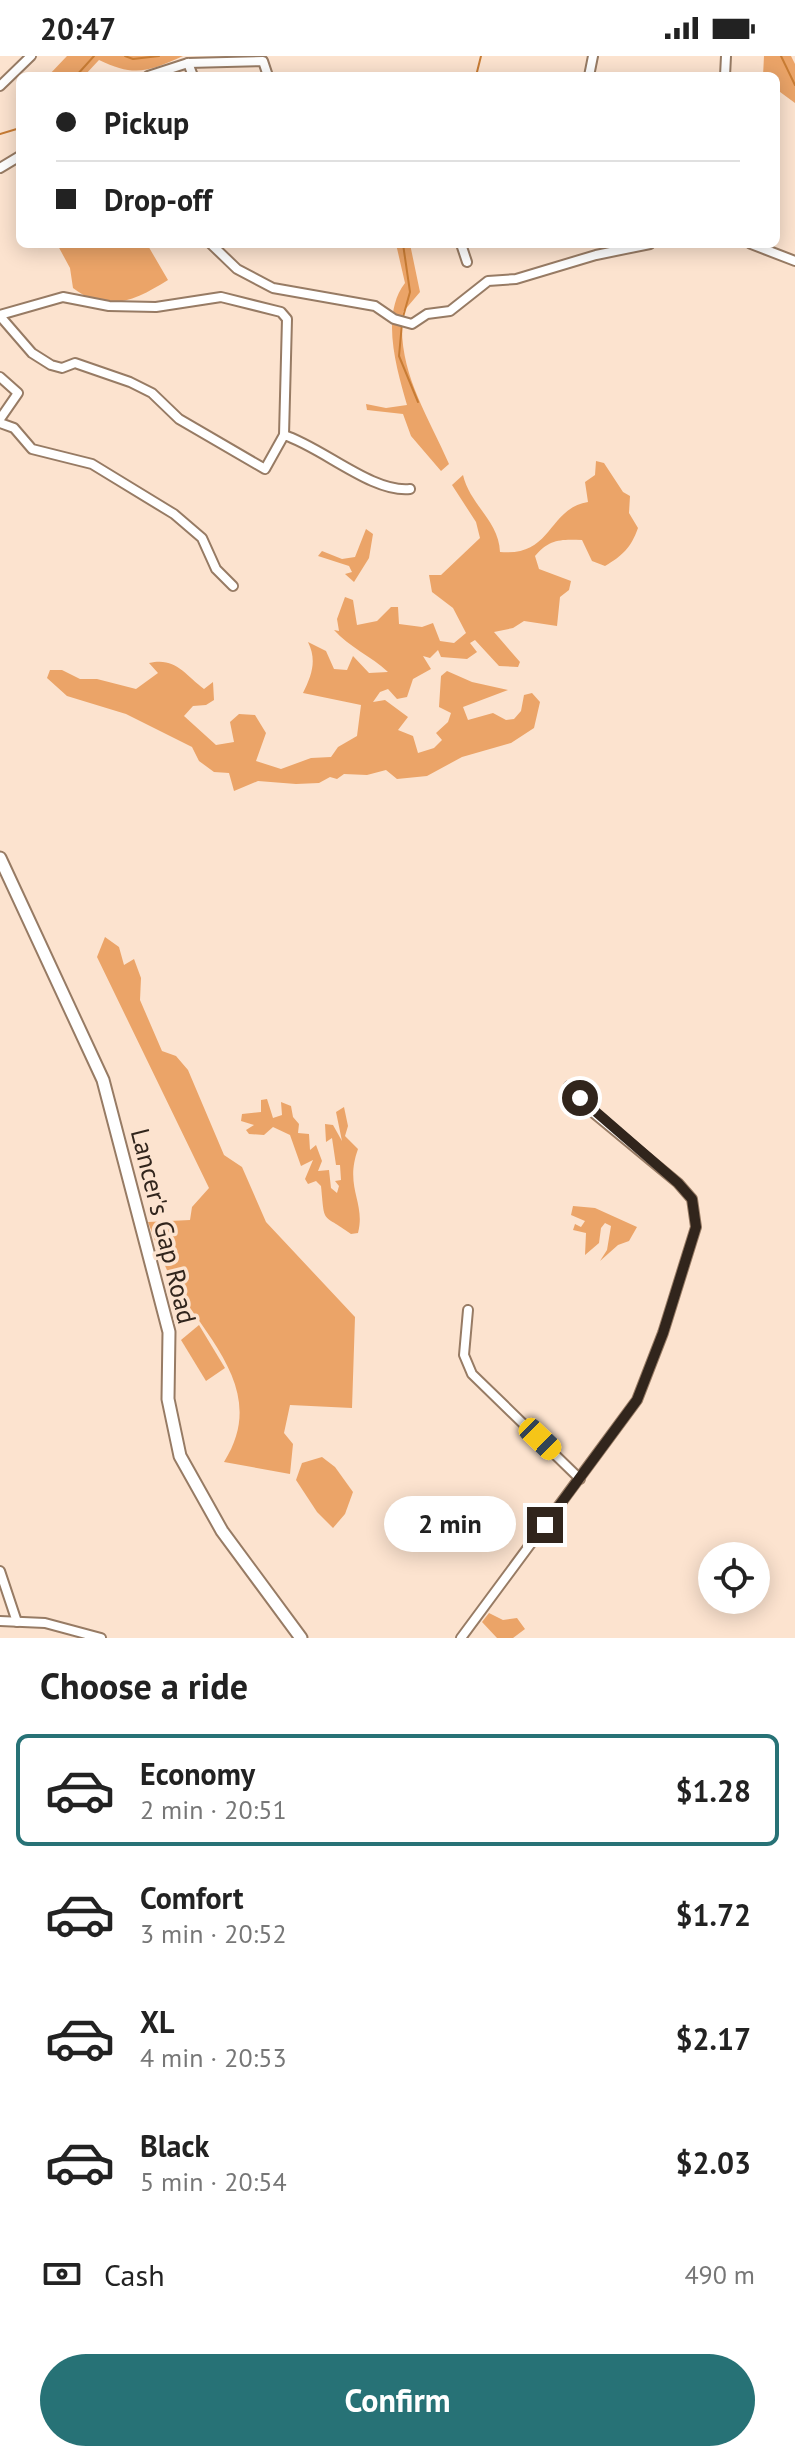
<!DOCTYPE html>
<meta charset="utf-8">
<style>
body{margin:0;font-family:"PT Sans",sans-serif;background:#f6f6f6;color:#222;height:100vh;display:flex;flex-direction:column;font-size:30px;white-space:nowrap}
*{box-sizing:border-box;margin:0}
p{font-size:26px;color:#767676}
.icon{flex:none;width:44px;height:44px;fill:none;stroke:currentColor;stroke-width:2;stroke-linecap:round;stroke-linejoin:round}
.map{position:relative;height:1582px;overflow:hidden}
.side{display:flex;flex-direction:column;background:#fff;flex:1}
.side>*{flex:none}
.guide{position:absolute;left:16px;top:16px;width:764px;height:176px;border-radius:12px;box-shadow:0 4px 20px #0003;display:grid;align-content:center;height:176px;padding:0 40px;background:#fff}
.fabs{position:absolute;left:698px;top:1486px;display:grid;gap:16px}
.fabs a{display:grid;place-items:center;width:72px;height:72px;border-radius:50%;background:#fff;box-shadow:0 4px 20px #0003;font-size:40px}
.end{position:absolute;width:36px;height:36px;margin:-18px;border:10px solid #31251c;background:#fff;box-shadow:0 0 0 4px #fff}
.from{border-radius:50%}
.bubble{position:absolute;height:56px;border-radius:28px;background:#fff;box-shadow:0 4px 20px #0003;font-size:26px;font-weight:800;line-height:56px;text-align:center}
.car{position:absolute;width:24px;height:48px;margin:-24px -12px;border-radius:10px;box-shadow:0 0 6px 2px #0007;background:linear-gradient(#f5c518 24%,#345 0 40%,#f5c518 0 76%,#345 0 86%,#f5c518 0)}
.guide b{display:flex;align-items:center;gap:28px;height:76px;font-size:30px}
.guide b+b{border-top:2px solid #e0e0e0}
.guide i{width:20px;height:20px;background:#222}
ul{padding:0;list-style:none}
li{display:flex;align-items:center;gap:24px;height:112px;margin:0 16px 12px;padding:0 24px;border:4px solid transparent;border-radius:12px}
li div{flex:1}
li b{display:block;font-size:30px}
li em{font-style:normal;font-weight:800}
li.selected{border-color:#277276}
li>.icon{width:72px;height:72px;stroke-width:1.5}
h2{padding:0 40px;font-size:36px;line-height:96px}
.pay{display:flex;align-items:center;gap:20px;height:88px;padding:0 40px;font-size:30px}
.pay p{margin-inline-start:auto}
.action{display:flex;gap:16px;margin-top:auto;padding:16px 40px}
.action a{flex:1;height:92px;border-radius:48px;background:#277276;color:#fff;font-size:32px;font-weight:800;line-height:92px;text-align:center}
.status{display:flex;justify-content:space-between;align-items:center;height:56px;padding:0 40px;background:#fff;direction:ltr}
.status svg{height:22px;fill:currentColor}
.map>svg:first-child{display:block}
.green{fill:#eba468}
.lines{fill:none;stroke-linecap:round;stroke-linejoin:round}
.stream{stroke:#c87c34;stroke-width:2}
.street-casing{stroke:#977b64;stroke-width:12}
.secondary-casing{stroke:#977b64;stroke-width:15}
.street{stroke:#fff;stroke-width:8}
.secondary{stroke:#fff;stroke-width:11}
.route{stroke:#31251c;stroke-width:10}
.labels{text-anchor:middle;dominant-baseline:central;stroke-width:7;stroke-linejoin:round;paint-order:stroke}
.street-label{font-size:26px;fill:#31251c;stroke:#fce3cf}
</style>
<div class="status"><b>20:47</b><svg viewBox="0 0 49 12"><path d="M0 12V9h3v3zM5 12V6h3v6zM10 12V3h3v9zM15 12V0h3v12zM26 1h20v11H26zM47 4h2v5h-2z"/></svg></div>
<div class="map">
<svg width="795" height="1582" viewBox="0 0 795 1582">
<rect width="100%" height="100%" fill="#fce3cf"/>
<g class="green">
<path d="M67,0h116c-35,16 -49,21 -84,4l-15,16h-36z"/>
<path d="M764,0h27l4,8v39l-19,-14v-13h-13z"/>
<path d="M57,188h90l21,36c-32,20 -61,34 -95,8l-3,-20z"/>
<path d="M396,188h14l10,48 -17,20c-7,57 24,101 46,152l-8,7 -30,-35 -8,-22 -36,-4 -1,-6 20,4 21,-3c-10,-35 -27,-90 -2,-122z"/>
<path d="M596,405l8,2 19,29 7,4 -1,17 9,15c-7,20 -16,28 -33,38l-13,-5 -10,-21c-21,-1 -33,-1 -47,16l4,13 32,12 -2,9 -9,7 -3,29 -33,-5 -11,7 -19,4 26,30 -2,5 -19,-1 -24,-26 -5,3 7,9 -10,7 -26,-2 -3,-7 -8,8 -7,-2 8,13 -18,10 -6,18 -10,2 -9,-10 -8,3 -7,10 12,-2 23,17 -10,13 15,6 5,17 16,-5 8,-8 -6,-7 12,-11 3,-9 -12,-6 2,-31 6,-5 25,11 36,8 -45,17 5,13 25,-7 13,7 8,-1 7,-8 3,-16 8,-2 8,9 -6,26 -23,15 -49,14 -35,19 -30,3 -11,-9 -19,5 -23,-1 -7,5 -7,-2 -11,6 -23,1 -38,-3 -24,10 -5,-18 -15,-1 -15,-11 -7,-14 -66,-33 -59,-18 -20,-18 3,-8h12l18,9h17l39,10 22,-16 -9,-10c27,-6 35,11 55,26l9,-7 1,18 -8,5 -13,1 -9,10 32,29 18,-3 -4,-20 9,-8 16,1 11,18 -10,28 25,8 30,-11 20,-1 7,-10 19,-11 4,-31 -58,-12c9,-18 14,-33 5,-51l18,9 8,18 13,1 6,-14 16,17 19,-1c-17,-16 -39,-25 -54,-42l5,1 -2,-12 8,-22 8,3 4,25 20,-4 14,-14h7l1,17 23,3 11,-4 7,18 14,2 12,-10 -13,-25 -21,-16 -3,-17h12l39,-37 -4,-16 -24,-37 11,-10c7,30 36,46 37,77 53,5 47,-43 88,-50l-3,-20 10,-7z"/>
<path d="M366,473l7,5 -4,24 -15,24 -9,-8 7,-2 -3,-6 -31,-10 4,-5 20,8 13,-2z"/>
<path d="M105,881l14,10 5,18 10,-6 7,19 -1,22 22,51 14,5 12,14 36,85 18,12 24,55 89,95 -3,91 -62,-3 -6,28 9,11 -3,30 -66,-12c48,-76 -27,-130 -58,-194 -7,-15 -12,-31 -18,-46l42,-2 2,-13 17,-19 -112,-231z"/>
<path d="M267,1043l6,19 9,-3 -1,-13 10,4 2,11 6,7 -1,9 11,1 1,16 6,-5 6,16 -4,10 11,-1 2,18 6,5 2,-7 -4,-5 6,-1 -1,-15h-4l-4,-27 -6,4 -1,-18 8,1 9,16 -6,-29 8,-5 4,19 -3,10 13,13c-14,39 8,53 0,84l-7,1c-30,-22 -26,-8 -30,-48l-5,-5 -8,3 -3,-5 8,-19 -12,6 -11,-31 -17,-8 -9,8 -15,-1 -3,-4 8,-5 -13,-4 1,-7 19,-2v-12z"/>
<path d="M573,1150l22,2 42,19 -8,14 -11,4 -18,16 7,-11 4,-24 -6,-3 -4,5 -2,15 -14,12 1,-22 -13,-3 2,-6 6,3 4,-6 -14,-6z"/>
<path d="M199,1269l26,43 -19,13 -25,-41z"/>
<path d="M322,1401l13,10 18,25 -8,22 -12,14 -16,-16 -21,-32 6,-17z"/>
<path d="M489,1557l14,7 14,-2 8,11 -12,9h-16l-15,-16z"/>
</g>
<g class="lines">
<g class="stream">
<path d="M125,0l8,3 26,-3"/>
<path d="M781,0l14,29"/>
<path d="M76,20l18,-20"/>
<path d="M476,20l5,-20"/>
<path d="M0,78l20,-6"/>
<path d="M403,188l7,48 -7,25"/>
<path d="M402,267l-3,33 19,46"/>
</g>
<defs>
<g id="street">
<path d="M188,7l5,13"/>
<path d="M148,20l40,-13 75,-2 5,15"/>
<path d="M589,20l4,-20"/>
<path d="M725,20l1,-20"/>
<path d="M0,30l31,-30"/>
<path d="M0,112l20,-12"/>
<path d="M211,188l26,25 36,19 102,18 19,13 18,5 15,-10 23,-3 38,-30 28,-2 80,-24 54,-11"/>
<path d="M461,188l6,18"/>
<path d="M751,188l44,17"/>
<path d="M0,259l63,-18 46,9 47,1 65,-10 60,15 6,7 -3,116"/>
<path d="M0,260l32,37 19,12 11,3 13,-5 55,19 22,11 27,26 86,50 19,-34c38,12 88,58 126,54"/>
<path d="M0,321l18,16 -18,26"/>
<path d="M0,367l14,5 18,21 60,15 82,50 28,24 14,31 17,17"/>
<path d="M468,1254l-4,45 8,19 108,105"/>
<path d="M0,1515l17,51"/>
<path d="M0,1565l45,2 56,15"/>
<path d="M461,1582l176,-238 26,-67 33,-106 -4,-28 -14,-16 -87,-72 -22,-25"/>
</g>
<path id="secondary" d="M0,802l103,222 66,252 -1,67 12,57 42,75 79,107"/>
</defs>
<use href="#street" class="street-casing"/>
<use href="#secondary" class="secondary-casing"/>
<use href="#street" class="street"/>
<use href="#secondary" class="secondary"/>
</g>
<g class="lines">
<path class="route" d="M545,1469l92,-125 26,-67 33,-106 -4,-28 -14,-16 -98,-85"/>
</g>
<g class="labels">
<g class="street-label">
<text transform="translate(164 1170) rotate(76)">Lancer's Gap Road</text>
</g>
</g>
</svg>
<div class="fabs">
<a><svg class="icon" aria-label="locate" viewBox="0 0 24 24"><circle cx="12" cy="12" r="6"/><path d="M12 2v4M12 18v4M2 12h4M18 12h4"/></svg></a>
</div>
<i class="end from" style="left:580px;top:1042px"></i>
<i class="end" style="left:545px;top:1469px"></i>
<div class="bubble" style="left:384px;top:1440px;width:132px">2 min</div>
<i class="car" style="left:540px;top:1383px;rotate:134deg"></i>
<div class="guide">
<b><i class="from"></i>Pickup</b>
<b><i></i>Drop-off</b>
</div>
</div>
<section class="side">
<h2>Choose a ride</h2>
<ul>
<li class="selected"><svg class="icon" aria-label="car" viewBox="0 0 24 24"><path d="M5 17H2v-5l4-1 3-4h7l3 4 3 1v5h-3M9 17h6M6 11h13"/><circle cx="7" cy="17" r="2"/><circle cx="17" cy="17" r="2"/></svg><div><b>Economy</b><p>2 min · 20:51</p></div><em>$1.28</em></li>
<li><svg class="icon" aria-label="car" viewBox="0 0 24 24"><path d="M5 17H2v-5l4-1 3-4h7l3 4 3 1v5h-3M9 17h6M6 11h13"/><circle cx="7" cy="17" r="2"/><circle cx="17" cy="17" r="2"/></svg><div><b>Comfort</b><p>3 min · 20:52</p></div><em>$1.72</em></li>
<li><svg class="icon" aria-label="car" viewBox="0 0 24 24"><path d="M5 17H2v-5l4-1 3-4h7l3 4 3 1v5h-3M9 17h6M6 11h13"/><circle cx="7" cy="17" r="2"/><circle cx="17" cy="17" r="2"/></svg><div><b>XL</b><p>4 min · 20:53</p></div><em>$2.17</em></li>
<li><svg class="icon" aria-label="car" viewBox="0 0 24 24"><path d="M5 17H2v-5l4-1 3-4h7l3 4 3 1v5h-3M9 17h6M6 11h13"/><circle cx="7" cy="17" r="2"/><circle cx="17" cy="17" r="2"/></svg><div><b>Black</b><p>5 min · 20:54</p></div><em>$2.03</em></li>
</ul>
<div class="pay"><svg class="icon" aria-label="cash" viewBox="0 0 24 24"><path d="M3 7h18v10H3z"/><circle cx="12" cy="12" r="2"/></svg>Cash<p>490 m</p></div>
<div class="action"><a>Confirm</a></div>
</section>
